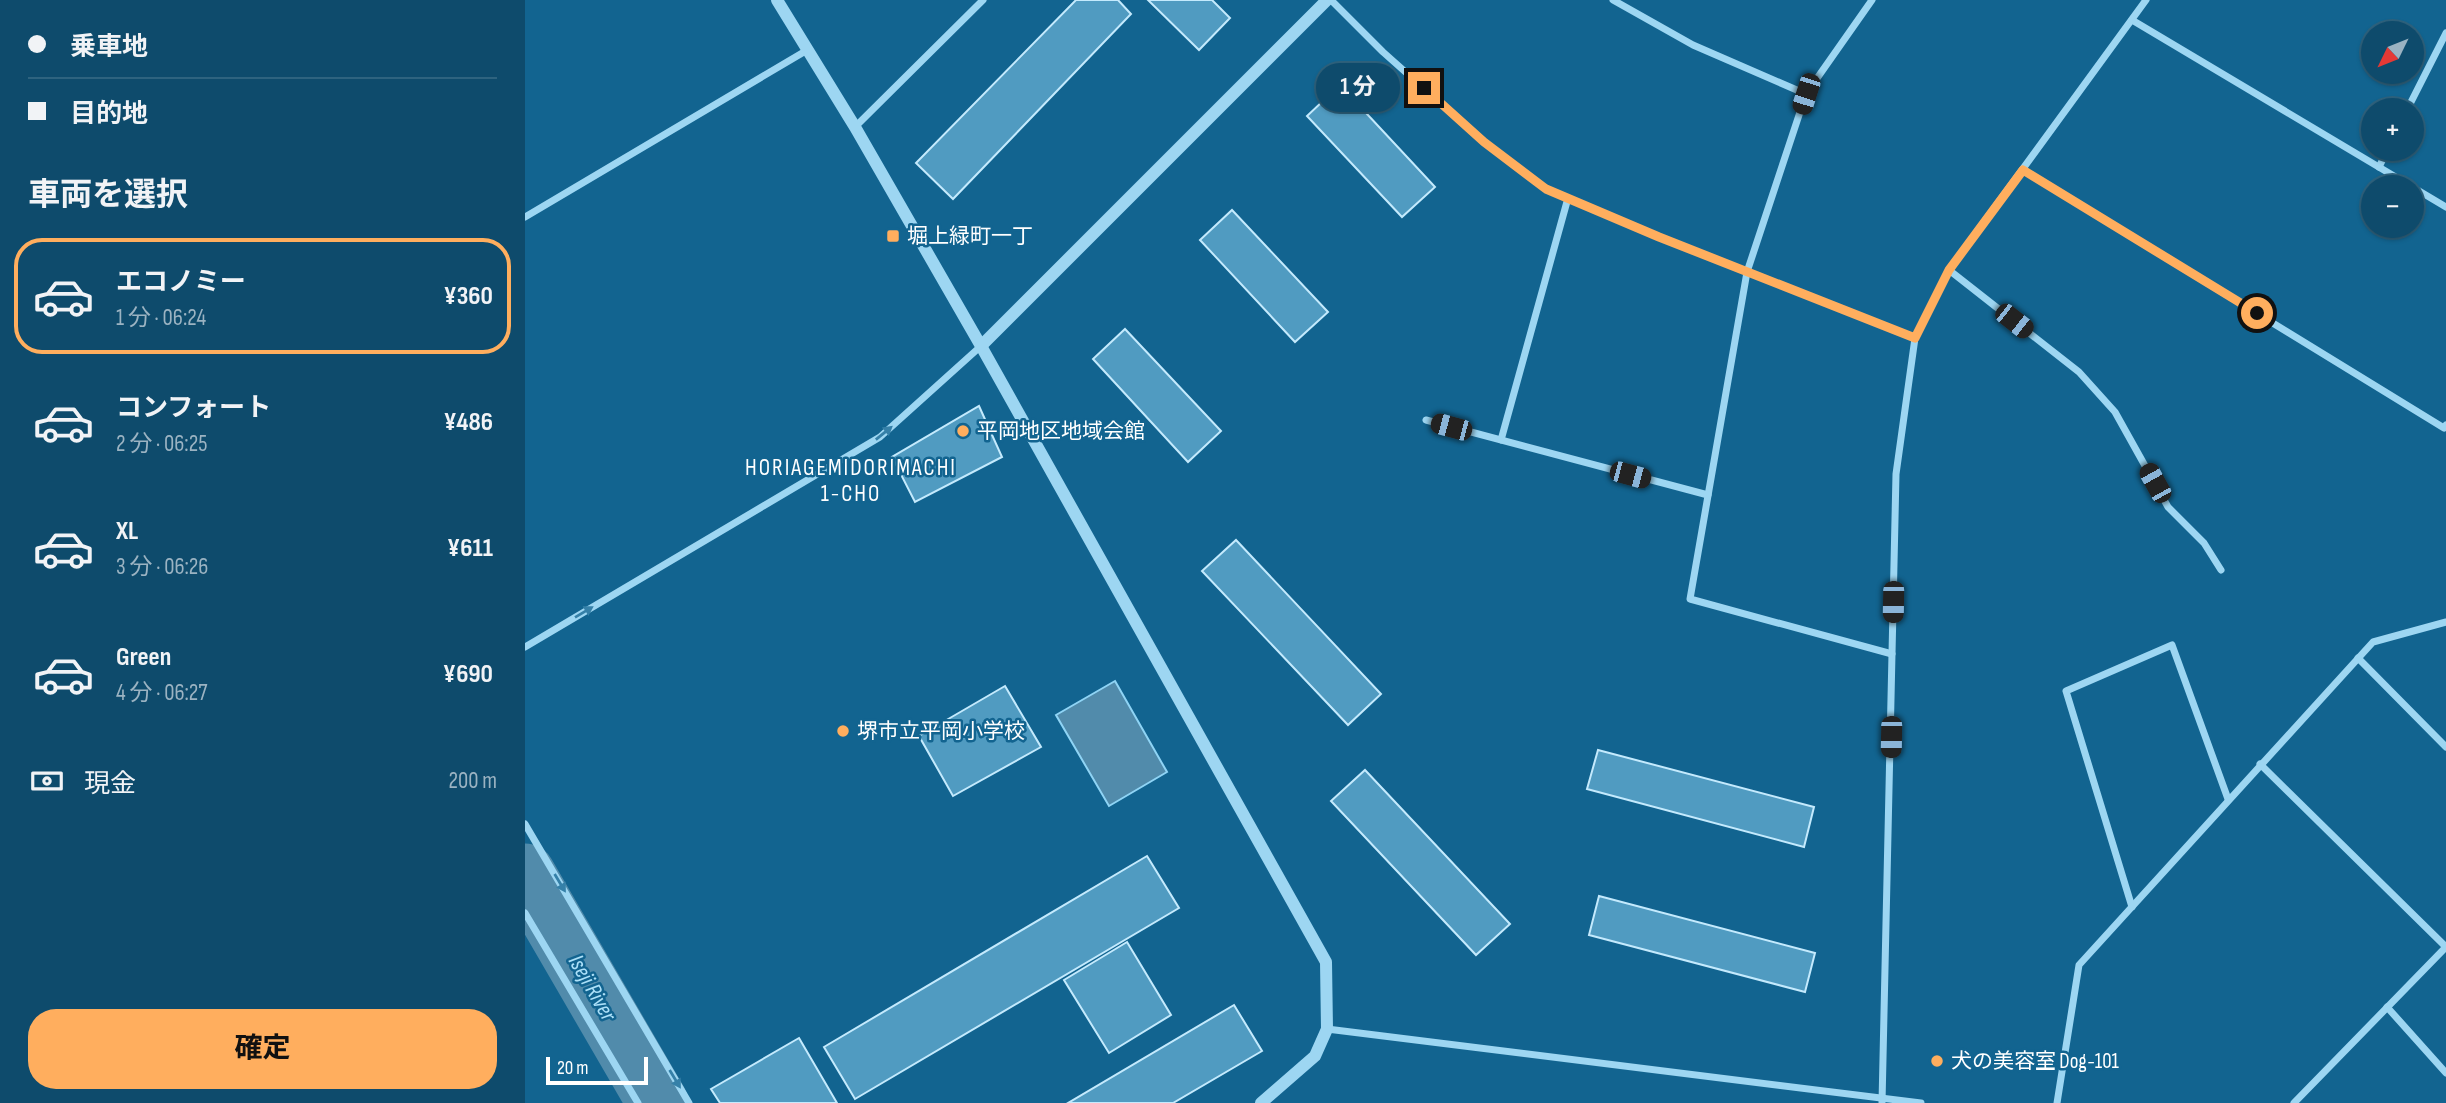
<!DOCTYPE html>
<html lang="ja">
<meta charset="utf-8">
<style>
body{margin:0;font-family:"Sofia Sans Condensed","Noto Sans JP",sans-serif;background:#1c5574;color:#f1f3f6;height:100vh;display:flex;flex-direction:column;font-size:26px;white-space:nowrap}
*{box-sizing:border-box;margin:0}
p{font-size:23px;color:#9bb3c2}
.icon{flex:none;width:38px;height:38px;fill:none;stroke:currentColor;stroke-width:2;stroke-linecap:round;stroke-linejoin:round}
.map{position:relative;flex:1;overflow:hidden}
.details{display:flex;flex-direction:column;background:#0e4b6c;width:525px}
.details>*{flex:none}
.top-card{display:grid;align-content:center;height:154px;padding:0 28px;background:#0e4b6c}
.needle{width:46px;rotate:227deg}
.tools{position:absolute;left:1836px;top:21px;display:grid;gap:14px}
.tools a{display:grid;place-items:center;width:63px;height:63px;border-radius:50%;background:#0e4b6c;box-shadow:0 2px 5px #0004,0 0 0 2px #2e637f;font-size:35px}
.scale{position:absolute;left:21px;bottom:18px;width:102px;box-sizing:border-box;padding-left:7px;border:4px solid #fff;border-top:0;font-size:19px;line-height:24px;white-space:nowrap;color:#fff;-webkit-text-stroke:5px #126490;paint-order:stroke}
.end{position:absolute;width:32px;height:32px;margin:-16px;border:9px solid #ffae5e;background:#111;box-shadow:0 0 0 4px #111}
.from{border-radius:50%}
.bubble{position:absolute;height:49px;border-radius:24px;background:#0e4b6c;box-shadow:0 2px 5px #0004,0 0 0 2px #2e637f;font-size:23px;font-weight:700;line-height:49px;text-align:center}
.car{position:absolute;width:21px;height:42px;margin:-21px -10px;border-radius:9px;box-shadow:0 0 5px 2px #0007;background:linear-gradient(#222 24%,#8ab4d8 0 40%,#222 0 76%,#8ab4d8 0 86%,#222 0)}
.top-card b{display:flex;align-items:center;gap:24px;height:66px;font-size:26px}
.top-card b+b{border-top:2px solid #2e637f}
.top-card i{width:18px;height:18px;background:#f1f3f6}
ul{padding:0;list-style:none}
li{display:flex;align-items:center;gap:21px;height:116px;margin:0 14px 10px;padding:0 14px;border:4px solid transparent;border-radius:28px}
li div{flex:1}
li b{display:block;font-size:26px}
li em{font-style:normal;font-weight:700}
li.on{border-color:#ffae5e}
li>.icon{width:63px;height:63px;stroke-width:1.5}
h2{padding:0 28px;font-size:32px;line-height:84px}
.pay{display:flex;align-items:center;gap:18px;height:77px;padding:0 28px;font-size:26px}
.pay p{margin-inline-start:auto}
.primary-button{display:flex;gap:14px;margin-top:auto;padding:14px 28px}
.primary-button a{flex:1;height:80px;border-radius:28px;background:#ffae5e;color:#111;font-size:28px;font-weight:700;line-height:80px;text-align:center}
main{display:flex;flex:1;min-height:0}
.map>svg:first-child{display:block}
.water{fill:#518bab;stroke:#8fd4f5;stroke-width:2}
.lines{fill:none;stroke-linecap:round;stroke-linejoin:round}
.river{stroke:#518bab;stroke-width:61}
.building{fill:#509bc1;stroke:#c4eafd;stroke-width:2}
.minor{stroke:#9dd6f2;stroke-width:7}
.tertiary{stroke:#9dd6f2;stroke-width:12}
.oneway{fill:#3580a8}
.route{stroke:#ffae5e;stroke-width:9}
.poi-dot{fill:#ffae5e;stroke:#126490;stroke-width:2.5}
.labels{text-anchor:middle;dominant-baseline:central;stroke-width:5;stroke-linejoin:round;paint-order:stroke}
.poi-label{font-size:21px;fill:#fff;stroke:#126490;text-anchor:start}
.neighbourhood-label{font-size:23px;letter-spacing:2px;fill:#fff;stroke:#126490}
.water-label{font-size:23px;font-style:italic;fill:#ade1f9;stroke:#126490}
</style>
<main>
<section class="details">
<div class="top-card">
<b><i class="from"></i>乗車地</b>
<b><i></i>目的地</b>
</div>
<h2>車両を選択</h2>
<ul>
<li class="on"><svg class="icon" aria-label="car" viewBox="0 0 24 24"><path d="M5 17H2v-5l4-1 3-4h7l3 4 3 1v5h-3M9 17h6M6 11h13"/><circle cx="7" cy="17" r="2"/><circle cx="17" cy="17" r="2"/></svg><div><b>エコノミー</b><p>1 分 · 06:24</p></div><em>¥360</em></li>
<li><svg class="icon" aria-label="car" viewBox="0 0 24 24"><path d="M5 17H2v-5l4-1 3-4h7l3 4 3 1v5h-3M9 17h6M6 11h13"/><circle cx="7" cy="17" r="2"/><circle cx="17" cy="17" r="2"/></svg><div><b>コンフォート</b><p>2 分 · 06:25</p></div><em>¥486</em></li>
<li><svg class="icon" aria-label="car" viewBox="0 0 24 24"><path d="M5 17H2v-5l4-1 3-4h7l3 4 3 1v5h-3M9 17h6M6 11h13"/><circle cx="7" cy="17" r="2"/><circle cx="17" cy="17" r="2"/></svg><div><b>XL</b><p>3 分 · 06:26</p></div><em>¥611</em></li>
<li><svg class="icon" aria-label="car" viewBox="0 0 24 24"><path d="M5 17H2v-5l4-1 3-4h7l3 4 3 1v5h-3M9 17h6M6 11h13"/><circle cx="7" cy="17" r="2"/><circle cx="17" cy="17" r="2"/></svg><div><b>Green</b><p>4 分 · 06:27</p></div><em>¥690</em></li>
</ul>
<div class="pay"><svg class="icon" aria-label="cash" viewBox="0 0 24 24"><path d="M3 7h18v10H3z"/><circle cx="12" cy="12" r="2"/></svg>現金<p>200 m</p></div>
<div class="primary-button"><a>確定</a></div>
</section>
<div class="map">
<svg width="1921" height="1103" viewBox="0 0 1921 1103">
<rect width="100%" height="100%" fill="#126490"/>
<path class="water" d="M590,681l52,91 -58,34 -53,-91z"/>
<g class="lines">
<path class="river" d="M0,874l133,229"/>
</g>
<g class="building">
<path d="M551,0h42l13,14 -178,185 -37,-36z"/>
<path d="M623,0h64l18,18 -31,32z"/>
<path d="M815,85l95,102 -33,30 -95,-101z"/>
<path d="M707,210l96,102 -33,30 -95,-102z"/>
<path d="M600,329l96,102 -33,31 -95,-103z"/>
<path d="M454,406l23,51 -87,45 -23,-45z"/>
<path d="M711,540l145,154 -33,31 -146,-154z"/>
<path d="M480,686l36,61 -88,49 -34,-60z"/>
<path d="M1073,750l216,57 -10,40 -217,-58z"/>
<path d="M840,770l145,154 -34,31 -145,-154z"/>
<path d="M622,856l32,52 -324,191 -31,-52z"/>
<path d="M1074,896l216,57 -10,39 -216,-57z"/>
<path d="M602,942l44,73 -62,38 -45,-73z"/>
<path d="M709,1005l28,46 -89,52h-105z"/>
<path d="M274,1038l38,65h-117l-9,-14z"/>
</g>
<g class="lines">
<g class="minor">
<path d="M806,0l52,52 101,90 62,47 113,48 256,101"/>
<path d="M1088,0l80,45 113,49"/>
<path d="M1347,0l-66,94 -59,178 -57,327 202,55"/>
<path d="M1607,20l314,187"/>
<path d="M1882,110l39,-77"/>
<path d="M330,127l128,-127"/>
<path d="M1854,167l9,-18"/>
<path d="M1498,170l421,258 2,-3"/>
<path d="M0,217l284,-168"/>
<path d="M1424,270l130,102 36,40 53,95 36,36 17,27"/>
<path d="M901,420l282,75"/>
<path d="M976,440l67,-242"/>
<path d="M0,647l355,-210 101,-91"/>
<path d="M1833,658l88,89"/>
<path d="M1735,764l186,183"/>
<path d="M0,824l164,279"/>
<path d="M1607,907l-66,-216 106,-46 56,154"/>
<path d="M0,913l113,190"/>
<path d="M1862,1007l59,66"/>
<path d="M802,1029l594,74"/>
<path d="M1357,1103l14,-629 19,-136 34,-68 197,-270"/>
<path d="M1532,1103l22,-138 294,-323 73,-20"/>
<path d="M1769,1103l152,-156"/>
</g>
<g class="tertiary">
<path d="M252,0l78,127 126,219 345,616 1,67 -12,27 -54,47"/>
<path d="M456,346l346,-346"/>
</g>
</g>
<defs><path id="oneway-solid" d="M-6-.8H1V-3.2L6.5 0L1 3.2V.8H-6Z" transform="scale(1.75)"/></defs>
<g class="oneway">
<use href="#oneway-solid" transform="translate(359 433) rotate(-39)"/>
<use href="#oneway-solid" transform="translate(59 612) rotate(-31)"/>
<use href="#oneway-solid" transform="translate(35 883) rotate(59)"/>
<use href="#oneway-solid" transform="translate(150 1079) rotate(59)"/>
</g>
<g class="lines">
<path class="route" d="M899,88l60,54 62,47 113,48 256,101 34,-68 74,-100 234,143"/>
</g>
<g class="poi-dot">
<rect x="361" y="229" width="14" height="14" rx="3.5"/>
<circle cx="438" cy="431" r="7"/>
<circle cx="318" cy="731" r="7"/>
<circle cx="1412" cy="1061" r="7"/>
</g>
<g class="labels">
<g class="poi-label">
<text x="382" y="236">堀上緑町一丁</text>
<text x="452" y="431">平岡地区地域会館</text>
<text x="332" y="731">堺市立平岡小学校</text>
<text x="1426" y="1061">犬の美容室 Dog-101</text>
</g>
<g class="neighbourhood-label">
<text x="326" y="468">HORIAGEMIDORIMACHI<tspan x="326" dy="26">1-CHO</tspan></text>
</g>
<g class="water-label">
<text transform="translate(67 988) rotate(60)">Iseji River</text>
</g>
</g>
</svg>
<div class="tools">
<a><svg class="needle" viewBox="-14 -14 28 28"><path d="M0-13l5 13h-10z" fill="#e53935"/><path d="M0 13l5-13h-10z" fill="#9bb3c2"/></svg></a>
<a>+</a>
<a>−</a>
</div>
<div class="scale">20 m</div>
<i class="end from" style="left:1732px;top:313px"></i>
<i class="end" style="left:899px;top:88px"></i>
<div class="bubble" style="left:791px;top:63px;width:84px">1 分</div>
<i class="car" style="left:1281px;top:94px;rotate:198deg"></i>
<i class="car" style="left:1489px;top:321px;rotate:128deg"></i>
<i class="car" style="left:926px;top:427px;rotate:285deg"></i>
<i class="car" style="left:1105px;top:475px;rotate:105deg"></i>
<i class="car" style="left:1630px;top:483px;rotate:331deg"></i>
<i class="car" style="left:1368px;top:602px;rotate:181deg"></i>
<i class="car" style="left:1366px;top:737px;rotate:181deg"></i>
</div>
</main>
